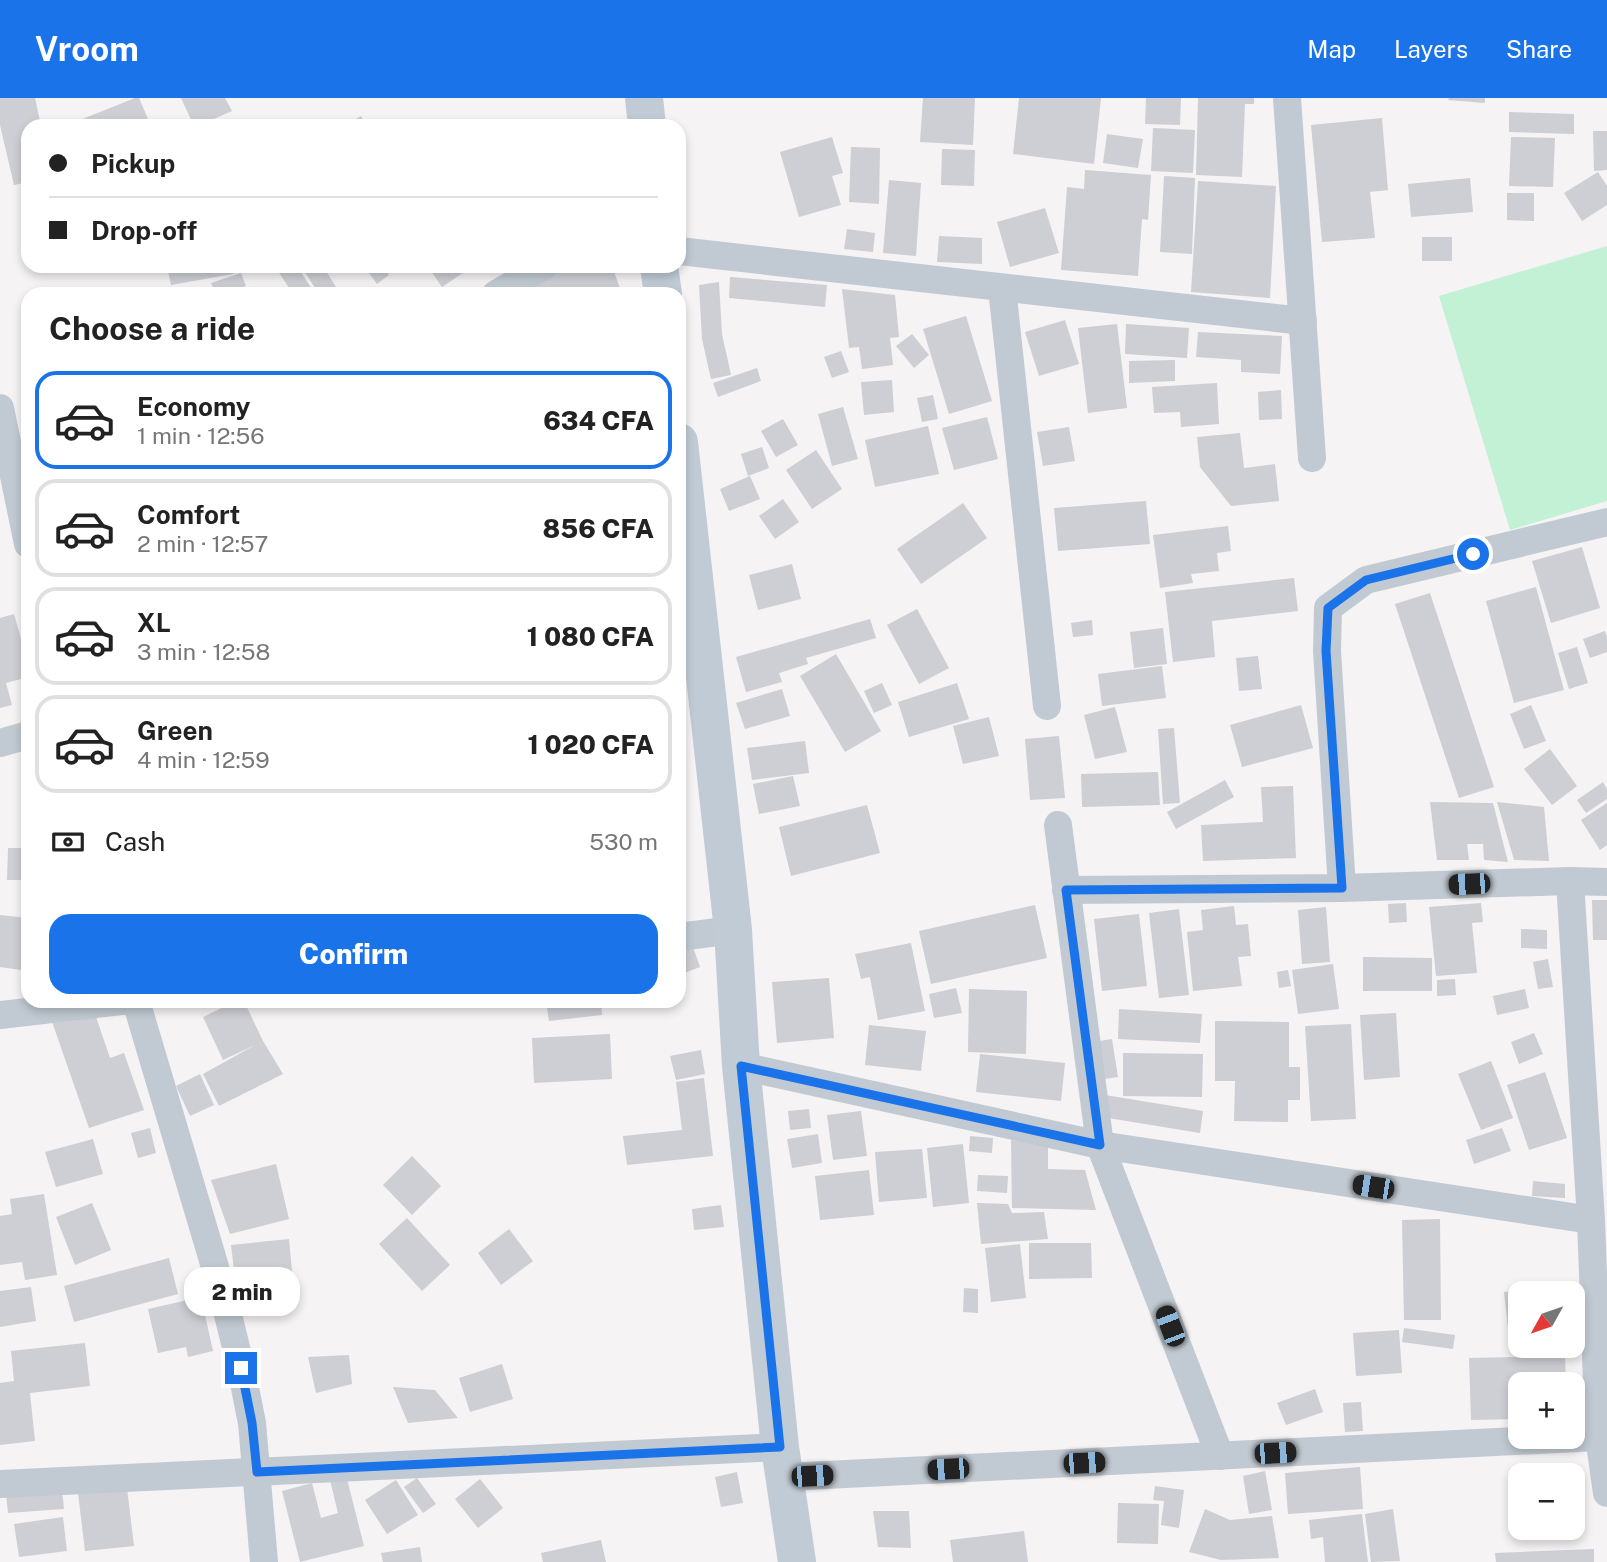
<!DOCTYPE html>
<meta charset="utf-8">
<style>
body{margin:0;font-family:"Public Sans",sans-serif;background:#f6f6f6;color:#222;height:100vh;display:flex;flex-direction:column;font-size:26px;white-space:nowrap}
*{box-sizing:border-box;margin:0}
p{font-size:23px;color:#767676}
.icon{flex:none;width:38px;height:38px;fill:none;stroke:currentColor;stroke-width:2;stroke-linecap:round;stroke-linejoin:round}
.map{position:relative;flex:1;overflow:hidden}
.panel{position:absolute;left:21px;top:189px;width:665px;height:721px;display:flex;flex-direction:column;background:#fff;border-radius:21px;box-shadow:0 4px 10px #0003}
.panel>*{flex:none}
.top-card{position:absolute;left:21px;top:21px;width:665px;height:154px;border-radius:21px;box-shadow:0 4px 10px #0003;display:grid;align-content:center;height:154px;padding:0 28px;background:#fff}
.needle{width:46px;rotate:230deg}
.buttons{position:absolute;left:1508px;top:1183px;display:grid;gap:14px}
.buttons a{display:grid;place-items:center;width:77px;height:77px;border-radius:14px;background:#fff;box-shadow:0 4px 10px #0003;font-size:35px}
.end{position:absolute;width:32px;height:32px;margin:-16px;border:9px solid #1a73e8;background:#fff;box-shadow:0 0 0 4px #fff}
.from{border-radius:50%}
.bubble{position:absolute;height:49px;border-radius:21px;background:#fff;box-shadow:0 4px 10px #0003;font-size:23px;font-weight:800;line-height:49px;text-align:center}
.car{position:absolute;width:21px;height:42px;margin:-21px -10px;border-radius:9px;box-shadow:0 0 5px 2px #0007;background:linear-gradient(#222 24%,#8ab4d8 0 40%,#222 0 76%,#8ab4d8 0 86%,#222 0)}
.top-card b{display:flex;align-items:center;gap:24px;height:66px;font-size:26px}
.top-card b+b{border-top:2px solid #e0e0e0}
.top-card i{width:18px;height:18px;background:#222}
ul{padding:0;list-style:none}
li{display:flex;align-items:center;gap:21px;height:98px;margin:0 14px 10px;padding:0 14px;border:4px solid #e0e0e0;border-radius:21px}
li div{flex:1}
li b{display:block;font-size:26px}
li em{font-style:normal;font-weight:800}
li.active{border-color:#1a73e8}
li>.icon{width:63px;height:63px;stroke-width:1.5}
h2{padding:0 28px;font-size:32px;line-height:84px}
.pay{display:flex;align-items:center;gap:18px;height:77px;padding:0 28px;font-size:26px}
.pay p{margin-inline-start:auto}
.primary-button{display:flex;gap:14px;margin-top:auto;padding:14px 28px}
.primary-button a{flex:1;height:80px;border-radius:21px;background:#1a73e8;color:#fff;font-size:28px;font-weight:800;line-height:80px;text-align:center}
header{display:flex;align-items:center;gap:42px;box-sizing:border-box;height:98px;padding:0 35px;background:#1a73e8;color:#fff}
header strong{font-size:33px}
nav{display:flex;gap:38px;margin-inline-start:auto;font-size:24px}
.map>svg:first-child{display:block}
.green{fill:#c3f1d5}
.building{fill:#cdcfd5}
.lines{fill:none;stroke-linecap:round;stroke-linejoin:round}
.minor{stroke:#c1cad2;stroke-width:28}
.secondary{stroke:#c1cbd6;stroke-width:38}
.route{stroke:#1a73e8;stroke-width:9}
</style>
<header>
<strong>Vroom</strong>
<nav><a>Map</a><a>Layers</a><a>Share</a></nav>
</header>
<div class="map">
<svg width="1607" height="1464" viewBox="0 0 1607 1464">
<rect width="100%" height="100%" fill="#f5f3f3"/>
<path class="green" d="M1607,148v255l-97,29 -71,-234z"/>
<g class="building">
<path d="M0,0h35l6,28h-13v56l-14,3 -14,-60z"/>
<path d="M135,0h4l9,21 -19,7h-64z"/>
<path d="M181,0h44l7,13 -34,15h-4z"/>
<path d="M923,0h52l-2,47 -53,-3z"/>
<path d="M1019,0h82l-7,66 -81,-10z"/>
<path d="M1146,0h35l-1,27 -35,-1z"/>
<path d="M1198,0h56v6h-9l-3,73 -46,-2z"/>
<path d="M1449,0h36v5l-37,-3z"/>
<path d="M1509,14l65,2v20l-65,-2z"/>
<path d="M361,18l6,10h-24z"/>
<path d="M1382,20l6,72 -18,2 5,46 -53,4 -11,-117z"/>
<path d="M574,23l23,3v2h-23z"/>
<path d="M1153,30l42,2 -2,43 -42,-2z"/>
<path d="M1593,33h14v39l-13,1z"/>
<path d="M1107,36l36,5 -5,29 -35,-5z"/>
<path d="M832,39l11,36 -11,3 9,29 -42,12 -19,-65z"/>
<path d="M1511,39l44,1 -2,49 -44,-1z"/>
<path d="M851,49l29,1 -1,56 -30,-2z"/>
<path d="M942,51l33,1 -1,36 -33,-1z"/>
<path d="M1085,72l66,5 -3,45 -6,-1 -4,57 -77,-6 6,-83 17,2z"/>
<path d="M1598,74l9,14v19l-25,16 -18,-28z"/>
<path d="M1164,78l31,2 -3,76 -32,-2z"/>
<path d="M1470,80l3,34 -62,5 -3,-33z"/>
<path d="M889,82l32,3 -5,73 -33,-3z"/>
<path d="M1198,83l78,5 -6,112 -79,-6z"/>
<path d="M1507,95h27v28l-27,-1z"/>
<path d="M1045,110l14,45 -49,14 -13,-45z"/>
<path d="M847,131l28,4 -2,19 -29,-3z"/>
<path d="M939,138l43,2v26l-45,-2z"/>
<rect x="1422" y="139" width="30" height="24"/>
<path d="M167,168h65l1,8 -62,11z"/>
<path d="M286,168h11l18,28h-22l-15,-23z"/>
<path d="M301,168h22l16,26 -4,2h-16z"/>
<path d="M364,168h19l6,9 -12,9z"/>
<path d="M439,168h34l-31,21 -11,-16z"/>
<path d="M558,168h54l10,28h-92l-5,-8z"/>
<path d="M241,175l5,13 -23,8h-7l-5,-11z"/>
<path d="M730,179l97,8 -2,22 -96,-9z"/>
<path d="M719,184l3,52 9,41 -20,4 -9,-40 -3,-54z"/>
<path d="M842,191l53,6 4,42 -9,1 3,27 -31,4 -3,-22 -10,1z"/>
<path d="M966,218l26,85 -43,13 -26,-85z"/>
<path d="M1065,222l14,44 -40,12 -14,-44z"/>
<path d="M1117,226l10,84 -39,5 -10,-85z"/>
<path d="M1126,226l63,4 -2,30 -62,-4z"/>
<path d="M1198,234l84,4 -2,38 -39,-2v-12l-45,-3z"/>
<path d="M912,236l17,21 -15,13 -18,-22z"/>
<path d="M841,253l8,21 -17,6 -8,-21z"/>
<path d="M1175,262v21l-46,2v-22z"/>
<path d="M757,270l4,13 -43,16 -5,-14z"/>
<path d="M892,282l2,32 -30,3 -3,-33z"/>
<path d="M1217,285l2,41 -38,3 -1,-15 -26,1 -2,-26z"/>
<path d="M1281,292l1,29 -23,1 -1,-28z"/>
<path d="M933,297l5,24 -16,3 -5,-24z"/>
<path d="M843,309l15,52 -26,7 -14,-52z"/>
<path d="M987,319l11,42 -44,11 -12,-42z"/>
<path d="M783,321l15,26 -22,12 -15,-26z"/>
<path d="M928,328l11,48 -64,13 -10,-47z"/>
<path d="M1069,329l6,34 -32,5 -6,-34z"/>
<path d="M1240,335l4,35 31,-4 4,37 -48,5 -31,-39 -3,-30z"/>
<path d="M762,349l7,21 -21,8 -7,-22z"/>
<path d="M816,352l26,39 -30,20 -26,-39z"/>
<path d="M750,378l10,23 -31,12 -9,-22z"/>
<path d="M783,401l16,23 -24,17 -16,-23z"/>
<path d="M1146,403l4,43 -92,7 -4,-43z"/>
<path d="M963,405l24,35 -66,46 -24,-35z"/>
<path d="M1228,428l3,25 -14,2 2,18 -28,3 2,9 -33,5 -7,-53z"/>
<path d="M1582,449l18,61 -49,15 -19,-62z"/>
<path d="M792,466l9,35 -43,11 -9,-35z"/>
<path d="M1294,480l4,33 -86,10 3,36 -42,5 -8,-70z"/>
<path d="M1536,489l28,103 -50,13 -28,-102z"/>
<path d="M1430,495l64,194 -35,11 -64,-194z"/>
<path d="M917,511l32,59 -30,16 -32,-59z"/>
<path d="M14,516l14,49v14l-22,6 6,22 -12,3v-90z"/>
<path d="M870,521l6,19 -70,20 2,6 -29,9 3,9 -36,10 -10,-35z"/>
<path d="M1092,522l1,15 -20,2 -2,-14z"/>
<path d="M1163,530l4,36 -33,4 -4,-36z"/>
<path d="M1605,533l2,6v15l-17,6 -7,-19z"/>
<path d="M1577,549l11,36 -19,6 -11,-36z"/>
<path d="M836,556l45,77 -36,21 -45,-76z"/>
<path d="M1258,558l4,33 -23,2 -3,-33z"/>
<path d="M1162,568l4,32 -64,8 -4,-32z"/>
<path d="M882,585l10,22 -18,8 -10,-22z"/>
<path d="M957,585l12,36 -60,18 -11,-35z"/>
<path d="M782,591l8,27 -45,13 -9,-26z"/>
<path d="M1301,607l12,43 -71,19 -12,-42z"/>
<path d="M1531,607l15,36 -22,8 -14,-35z"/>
<path d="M1115,609l12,45 -32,7 -11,-44z"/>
<path d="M989,619l10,39 -36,8 -10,-38z"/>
<path d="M1174,630l6,75 -17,1 -5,-75z"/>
<path d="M1059,638l6,62 -35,2 -5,-61z"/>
<path d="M805,643l4,32 -57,7 -5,-32z"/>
<path d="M1550,651l27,37 -25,19 -28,-36z"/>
<path d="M1158,674l2,33 -78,2 -1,-33z"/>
<path d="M793,678l7,30 -41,8 -6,-30z"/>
<path d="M1225,682l9,17 -58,32 -9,-17z"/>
<path d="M1603,684l4,7v10l-21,14 -9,-13z"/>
<path d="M1293,688l3,72 -93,3 -2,-36 62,-3 -2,-35z"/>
<path d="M1430,704l63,1 15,59 -24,-2 -1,-16h-16l2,16h-32z"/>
<path d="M1497,704l47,5 5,54 -35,-1z"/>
<path d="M1607,705v42l-7,5 -19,-30z"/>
<path d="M867,707l13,48 -89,23 -12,-49z"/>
<path d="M8,750h20v32h-21z"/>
<path d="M1592,802h15v40h-14z"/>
<path d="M1406,805l1,19 -18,1 -1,-19z"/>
<path d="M1481,805l2,19 -11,1 5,50 -41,3 -7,-69z"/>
<path d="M1035,807l12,53 -116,26 -12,-53z"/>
<path d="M1234,808l2,19 12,-1 3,32 -13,1 4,29 -49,5 -6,-59 16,-2 -2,-20z"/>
<path d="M1326,809l4,55 -28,2 -4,-54z"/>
<path d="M1179,811l10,86 -30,3 -10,-85z"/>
<path d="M1139,816l8,72 -45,5 -8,-72z"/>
<path d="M0,817l28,3v53l-28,-4z"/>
<path d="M1521,831l26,1v19l-26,-1z"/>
<path d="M691,843l9,26 -21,8v-29z"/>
<path d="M911,845l14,68 -47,9 -8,-43 -9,2 -6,-25z"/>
<path d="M1363,859l69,1v33h-69z"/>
<path d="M1548,861l5,28 -15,2 -5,-27z"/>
<path d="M1333,866l6,45 -41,5 -6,-44z"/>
<path d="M1288,872l3,16 -12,2 -2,-16z"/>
<path d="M829,880l5,60 -57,5 -5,-61z"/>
<path d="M1455,881l1,16 -19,1v-16z"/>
<path d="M956,890l6,25 -28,5 -5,-24z"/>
<path d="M969,891l58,2 -1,63 -58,-2z"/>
<path d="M1525,891l4,19 -32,7 -4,-19z"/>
<path d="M236,903h8l19,40 20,33 -64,32 -16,-32 52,-29 -32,15 -20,-43z"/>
<path d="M546,903h55l1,14 -53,6z"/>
<path d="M91,904l19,56 14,-5 20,57 -55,18 -39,-112z"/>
<path d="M1119,911l83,5 -2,29 -82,-4z"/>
<path d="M1396,915l4,64 -36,3 -4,-65z"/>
<path d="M1215,923l74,1v45h11v33h-12v22l-54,-1 1,-40h-20z"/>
<path d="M1351,926l5,95 -45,2 -6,-95z"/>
<path d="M869,927l57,6 -5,40 -56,-6z"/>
<path d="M1534,935l9,21 -24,10 -8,-22z"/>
<path d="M610,936l2,45 -78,4 -2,-45z"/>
<path d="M1112,941l6,38 -20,3 -6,-38z"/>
<path d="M701,952l4,24 -29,6 -6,-24z"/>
<path d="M1123,955l80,1 -1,43 -79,-1z"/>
<path d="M980,956l85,9 -4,38 -85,-9z"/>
<path d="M1491,963l22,57 -32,12 -23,-56z"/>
<path d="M1545,974l22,66 -38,12 -22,-65z"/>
<path d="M200,976l14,31 -24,11 -14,-30z"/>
<path d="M704,980l9,78 -86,9 -4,-29 59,-6 -6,-48z"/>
<path d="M1105,997l98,16 -3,22 -98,-16z"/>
<path d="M809,1011l2,19 -21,2 -2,-19z"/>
<path d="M861,1013l6,45 -34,4 -6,-45z"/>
<path d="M150,1030l6,25 -18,5 -7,-25z"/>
<path d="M1502,1030l9,23 -37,13 -8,-24z"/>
<path d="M818,1036l4,29 -30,5 -5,-29z"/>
<path d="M970,1038l23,2 -1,15 -23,-2z"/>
<path d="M93,1041l10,35 -47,13 -11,-35z"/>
<path d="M1011,1042l37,3v26l37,1 11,40 -84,-2z"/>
<path d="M963,1046l6,59 -36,4 -6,-59z"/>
<path d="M922,1051l5,49 -48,4 -4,-50z"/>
<path d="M412,1058l29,30 -29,29 -29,-30z"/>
<path d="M276,1066l13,55 -59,15 -19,-54z"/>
<path d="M869,1072l5,45 -54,5 -5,-44z"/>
<path d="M978,1077l30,1 -1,17 -30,-2z"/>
<path d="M1533,1083l32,3v14l-33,-2z"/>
<path d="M44,1096l13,81 -32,5 -3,-18 -22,3v-49l12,-2 -2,-15z"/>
<path d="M92,1105l19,47 -36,15 -19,-48z"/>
<path d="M977,1105l31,1 4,9 32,-1 4,27 -67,5z"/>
<path d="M721,1107l3,22 -30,3 -2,-21z"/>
<path d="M407,1120l43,47 -28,26 -43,-47z"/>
<path d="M1440,1121l1,101h-37l-2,-100z"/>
<path d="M509,1131l24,32 -32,24 -23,-32z"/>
<path d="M289,1141l4,42 -32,4 -3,8 -21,1 -6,-49z"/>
<path d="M1029,1145h62l1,35 -63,1z"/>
<path d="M1020,1146l6,54 -35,4 -6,-54z"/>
<path d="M169,1160l9,36 -104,28 -10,-36z"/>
<path d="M31,1189l5,34 -36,6v-36z"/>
<path d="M964,1190l14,1v24l-15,-1z"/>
<path d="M1537,1190v5h-16v42l-12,2 -5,-45z"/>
<path d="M201,1199l12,54 -25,6 -2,-10 -28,6 -10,-44z"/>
<path d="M1404,1230l51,7 -2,14 -51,-7z"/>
<path d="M1399,1232l3,43 -46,3 -3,-43z"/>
<path d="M85,1245l5,43 -60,7 5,48 -35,4v-62l14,-2 -3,-30z"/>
<path d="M1552,1248h21v5h-20z"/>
<path d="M349,1257l3,29 -36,9 -8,-36z"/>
<path d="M1565,1258l1,28h-45v35l-50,1 -2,-62z"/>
<path d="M502,1266l11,35 -43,13 -11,-34z"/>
<path d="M393,1289l42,3 23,28 -50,5z"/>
<path d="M1315,1291l8,23 -37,13 -9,-22z"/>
<path d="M1361,1304l2,29 -18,1 -2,-29z"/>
<path d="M1360,1369l3,42 -75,5 -3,-41z"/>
<path d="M345,1373l19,75 -64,16 -18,-71 30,-8 9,35 17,-5 -9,-37z"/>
<path d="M1265,1373l7,39 -23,4 -6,-38z"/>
<path d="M737,1374l6,31 -22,4 -6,-30z"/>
<path d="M417,1380l19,26 -13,9 -19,-26z"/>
<path d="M480,1381l23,29 -25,20 -23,-29z"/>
<path d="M396,1382l22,35 -31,19 -22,-34z"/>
<path d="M1155,1388l29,4 -5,38 -18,-3 3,-24 -11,-1z"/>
<path d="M127,1390l7,58 -49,5 -7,-58z"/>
<path d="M62,1392l2,19 -56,4 -2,-19z"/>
<path d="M1118,1405l41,1 -1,40 -41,-1z"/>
<path d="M1205,1411l25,11 42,-4 7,42 -58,2 -32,-8z"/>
<path d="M1393,1411l7,52 -29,1 -6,-48z"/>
<path d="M873,1413h36l2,37 -33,-1z"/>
<path d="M1362,1416l6,48h-43l-2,-25 -12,2 -2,-19z"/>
<path d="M63,1419l4,34 -48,6 -5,-33z"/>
<path d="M1024,1433l4,31h-75l-3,-22z"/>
<path d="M601,1442l5,22h-63l-2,-9z"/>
<path d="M420,1449l2,15h-39l-2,-9z"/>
<path d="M1594,1451v13h-98l-1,-9z"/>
</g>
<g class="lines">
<g class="minor">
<path d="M1287,0l25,360"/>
<path d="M679,153l624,70"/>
<path d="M1002,190l45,418"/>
<path d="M496,196l48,-28"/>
<path d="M0,310l28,136"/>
<path d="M0,645l28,-8"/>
<path d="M1058,727l42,320 120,311"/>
<path d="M1570,783l21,339 8,217 8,56"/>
<path d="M1342,790l-15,-237 1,-43 38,-28 241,-58"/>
<path d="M1066,792l276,-2 228,-7 37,1"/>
<path d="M679,839l54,-7"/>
<path d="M136,903l87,293 18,74 11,55 12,139"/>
<path d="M0,917l122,-14"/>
<path d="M741,968l359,79 491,75"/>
<path d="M785,1379l814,-40"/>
<path d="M0,1386l780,-37"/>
</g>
<g class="secondary">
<path d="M644,0l3,28"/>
<path d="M659,168l4,28"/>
<path d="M679,344l54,488 8,136 39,381 17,115"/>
</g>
</g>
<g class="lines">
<path class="route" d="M241,1270l11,55 5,49 523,-25 -39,-381 359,79 -34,-255 276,-2 -16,-237 2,-43 38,-28 107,-26"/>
</g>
</svg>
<div class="buttons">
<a><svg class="needle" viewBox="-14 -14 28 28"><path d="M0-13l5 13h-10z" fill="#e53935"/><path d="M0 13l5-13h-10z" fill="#767676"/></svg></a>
<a>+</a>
<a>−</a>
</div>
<i class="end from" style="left:1473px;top:456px"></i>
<i class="end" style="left:241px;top:1270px"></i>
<div class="bubble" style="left:184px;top:1169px;width:116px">2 min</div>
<i class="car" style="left:1469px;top:786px;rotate:268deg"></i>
<i class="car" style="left:1373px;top:1089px;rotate:279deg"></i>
<i class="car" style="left:1170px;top:1228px;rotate:339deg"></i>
<i class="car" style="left:1275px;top:1355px;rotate:87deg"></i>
<i class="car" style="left:1084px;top:1365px;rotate:87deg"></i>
<i class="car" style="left:948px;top:1371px;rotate:267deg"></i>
<i class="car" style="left:812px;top:1378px;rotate:87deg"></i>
<div class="top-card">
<b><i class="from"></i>Pickup</b>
<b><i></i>Drop-off</b>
</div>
<section class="panel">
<h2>Choose a ride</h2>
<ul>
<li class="active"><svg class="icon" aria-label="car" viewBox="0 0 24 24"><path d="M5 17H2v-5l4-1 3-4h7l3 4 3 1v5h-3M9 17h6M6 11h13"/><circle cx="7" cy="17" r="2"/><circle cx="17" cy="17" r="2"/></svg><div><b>Economy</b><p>1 min · 12:56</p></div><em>634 CFA</em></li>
<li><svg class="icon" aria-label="car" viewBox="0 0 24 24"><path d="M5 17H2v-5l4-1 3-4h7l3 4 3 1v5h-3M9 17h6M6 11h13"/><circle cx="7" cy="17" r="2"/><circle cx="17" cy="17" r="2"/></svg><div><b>Comfort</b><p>2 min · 12:57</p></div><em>856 CFA</em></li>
<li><svg class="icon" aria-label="car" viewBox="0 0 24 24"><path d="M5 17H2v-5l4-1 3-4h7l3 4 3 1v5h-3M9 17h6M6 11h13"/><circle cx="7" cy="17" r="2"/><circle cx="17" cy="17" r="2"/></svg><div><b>XL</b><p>3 min · 12:58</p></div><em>1 080 CFA</em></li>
<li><svg class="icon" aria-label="car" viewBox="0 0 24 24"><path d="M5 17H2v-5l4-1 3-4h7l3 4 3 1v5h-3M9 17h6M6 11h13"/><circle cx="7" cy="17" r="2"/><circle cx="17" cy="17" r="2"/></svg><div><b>Green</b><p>4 min · 12:59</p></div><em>1 020 CFA</em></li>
</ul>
<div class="pay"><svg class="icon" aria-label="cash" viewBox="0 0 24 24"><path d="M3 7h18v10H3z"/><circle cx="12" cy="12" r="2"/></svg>Cash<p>530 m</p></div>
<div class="primary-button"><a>Confirm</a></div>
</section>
</div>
